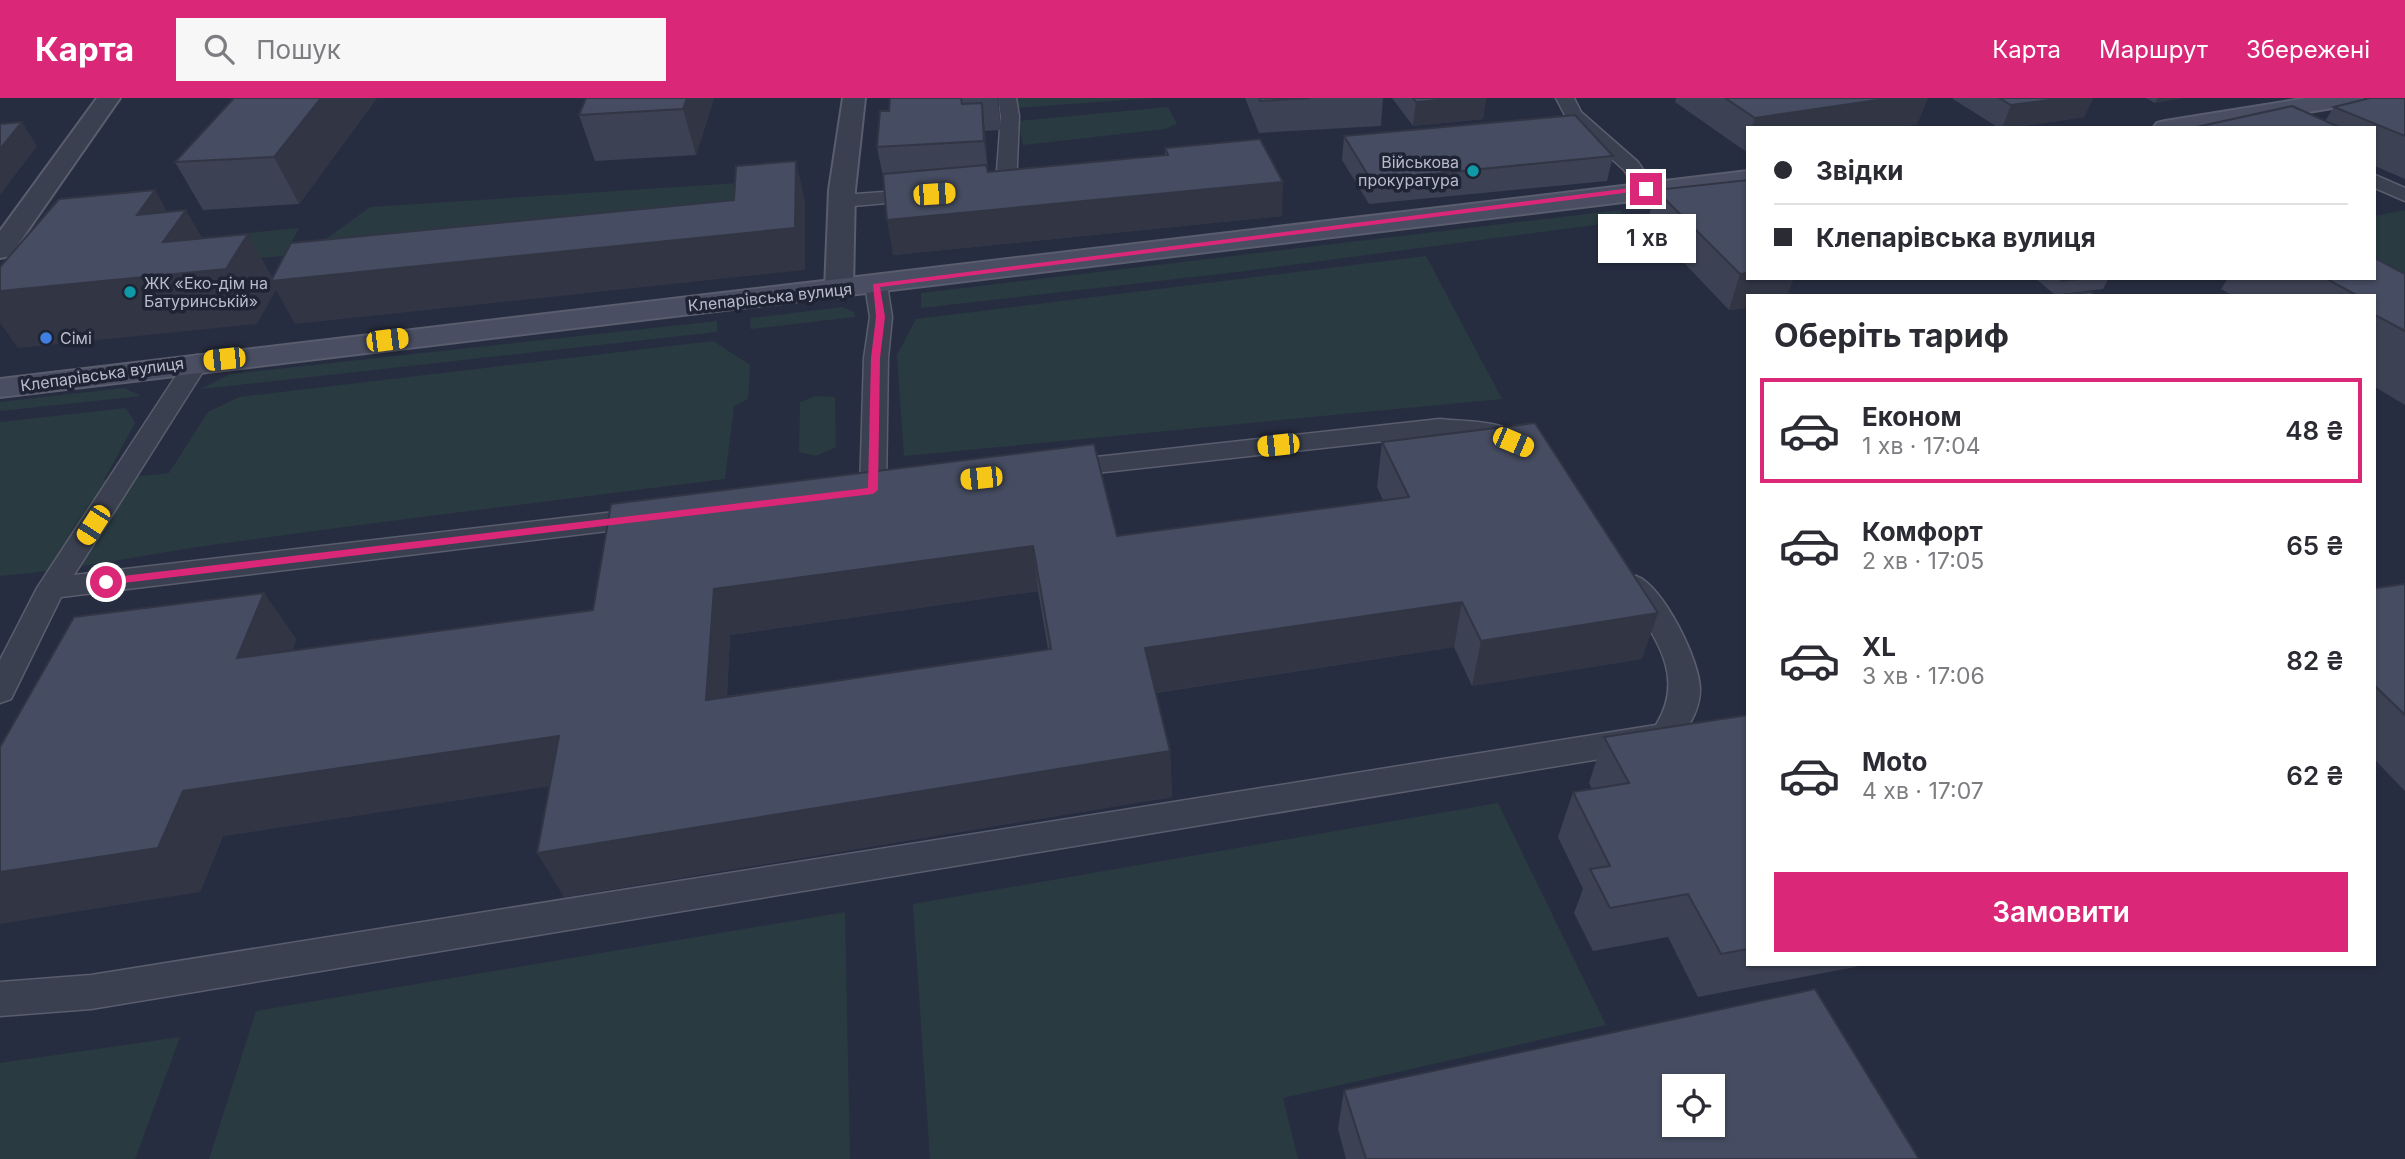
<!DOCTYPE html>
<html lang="uk">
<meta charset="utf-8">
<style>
body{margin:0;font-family:Inter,sans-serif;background:#f7f7f7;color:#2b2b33;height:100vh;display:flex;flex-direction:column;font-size:26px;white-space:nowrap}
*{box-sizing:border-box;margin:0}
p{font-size:23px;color:#7c7c81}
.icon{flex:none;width:38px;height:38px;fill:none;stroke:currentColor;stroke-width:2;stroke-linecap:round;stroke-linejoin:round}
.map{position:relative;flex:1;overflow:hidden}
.drawer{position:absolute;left:1746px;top:196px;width:630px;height:672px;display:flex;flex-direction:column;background:#fff;border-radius:0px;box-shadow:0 2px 5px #0004}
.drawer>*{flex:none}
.banner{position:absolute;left:1746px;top:28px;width:630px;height:154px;border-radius:0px;box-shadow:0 2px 5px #0004;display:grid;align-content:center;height:154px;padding:0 28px;background:#fff}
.fabs{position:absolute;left:1662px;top:976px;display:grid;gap:14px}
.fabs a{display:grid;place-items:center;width:63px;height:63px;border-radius:0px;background:#fff;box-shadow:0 2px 5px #0004;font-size:35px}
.end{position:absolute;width:32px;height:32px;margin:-16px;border:9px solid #db2777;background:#fff;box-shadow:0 0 0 4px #fff}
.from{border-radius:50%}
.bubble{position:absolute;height:49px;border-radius:0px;background:#fff;box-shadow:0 2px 5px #0004;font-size:23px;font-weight:600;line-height:49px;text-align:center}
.car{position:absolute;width:21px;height:42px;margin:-21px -10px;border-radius:9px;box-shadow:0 0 5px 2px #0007;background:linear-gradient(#f5c518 24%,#345 0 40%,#f5c518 0 76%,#345 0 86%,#f5c518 0)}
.banner b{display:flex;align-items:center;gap:24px;height:66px;font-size:26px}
.banner b+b{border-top:2px solid #e1e1e2}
.banner i{width:18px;height:18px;background:#2b2b33}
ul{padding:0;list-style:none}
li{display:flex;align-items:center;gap:21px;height:105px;margin:0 14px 10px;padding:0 14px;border:4px solid transparent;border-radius:0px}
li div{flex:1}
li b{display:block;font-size:26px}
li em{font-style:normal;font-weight:600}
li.current{border-color:#db2777}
li>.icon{width:63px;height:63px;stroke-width:1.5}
h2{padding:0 28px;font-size:32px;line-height:84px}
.cta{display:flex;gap:14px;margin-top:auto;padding:14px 28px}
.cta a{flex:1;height:80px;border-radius:0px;background:#db2777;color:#fff;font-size:28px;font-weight:600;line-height:80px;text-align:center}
header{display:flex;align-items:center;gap:42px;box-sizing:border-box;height:98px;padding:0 35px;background:#db2777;color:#fff}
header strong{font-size:33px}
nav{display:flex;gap:38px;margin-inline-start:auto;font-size:24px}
.search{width:490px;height:63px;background:#f7f7f7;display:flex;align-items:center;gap:18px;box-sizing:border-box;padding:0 24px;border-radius:0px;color:#7c7c81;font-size:26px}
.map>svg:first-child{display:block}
.green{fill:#293a41}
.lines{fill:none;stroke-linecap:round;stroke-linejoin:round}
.lane-casing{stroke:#595d6d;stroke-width:3}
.street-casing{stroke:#595d6d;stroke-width:4}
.secondary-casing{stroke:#595d6d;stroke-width:4}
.lane{fill:#3b4050;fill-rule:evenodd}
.street{fill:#3b4050;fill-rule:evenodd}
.secondary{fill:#494e62;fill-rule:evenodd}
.wall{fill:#3c4153;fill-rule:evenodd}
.shaded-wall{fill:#313544}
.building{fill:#464c61;stroke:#313544;stroke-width:2;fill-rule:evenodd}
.route{fill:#db2777}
.culture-dot{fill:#0f9aa8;stroke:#1f2435;stroke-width:2.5}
.shop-dot{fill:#3f7fe0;stroke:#1f2435;stroke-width:2.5}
.labels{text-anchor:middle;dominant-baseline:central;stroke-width:7;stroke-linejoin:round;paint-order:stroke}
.far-poi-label{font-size:16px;fill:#b7bbca;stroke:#1f2435;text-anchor:start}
.far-street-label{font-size:16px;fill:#b7bbca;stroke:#1f2435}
</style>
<header>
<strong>Карта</strong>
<div class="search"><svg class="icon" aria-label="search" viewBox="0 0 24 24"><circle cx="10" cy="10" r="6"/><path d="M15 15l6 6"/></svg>Пошук</div>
<nav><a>Карта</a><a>Маршрут</a><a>Збережені</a></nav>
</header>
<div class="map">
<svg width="2405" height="1061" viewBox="0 0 2405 1061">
<rect width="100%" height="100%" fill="#272d40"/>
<g class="green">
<path d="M1015,0h138l-137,10z"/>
<path d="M1168,9l9,17 -12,5 -142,16 -5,-24z"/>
<path d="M754,84l-42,53 -435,40 93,-68z"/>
<path d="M1620,112l5,11 -388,51 -316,36v-15z"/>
<path d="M2405,112v107l-30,-21v-80z"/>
<path d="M299,130l-15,28 -54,5 17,-28z"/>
<path d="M1426,158l76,143 -598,57 -7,-101 19,-36z"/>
<path d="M842,209l12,5 1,5 -105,12 1,-11z"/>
<path d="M717,223v11l-516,57 29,-15z"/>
<path d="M713,243l37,24 -2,34 -14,7 -9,73c-166,21 -333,41 -499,64 -76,10 -150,27 -226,33v-154l126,-14 9,15 -31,57 65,-7 39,-61 31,-15z"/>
<path d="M124,290l17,8 -141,15v-9z"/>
<path d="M816,298l19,1 1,50 -20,9 -17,-4 1,-50z"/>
<path d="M1498,705l108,222 -323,73 15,61h-368l-17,-255z"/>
<path d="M845,814l5,247h-641l47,-148z"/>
<path d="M180,939l-45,122h-135v-96z"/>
</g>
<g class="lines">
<defs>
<g id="lane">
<path d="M998,0h18l3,18 -3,73c-9,9 -32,10 -41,1l3,-4 18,-2 5,-68z"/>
<path d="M1556,0h18l7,14 57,50 18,27 -3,4h-14l-15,-23 -57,-51z"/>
<path d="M2375,77l30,13v13l-30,-13z"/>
<path d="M925,91l10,6 -3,4 -90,8 -10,-6 10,-6z"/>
<path d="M876,180l11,7 5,32 -4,41 -2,132 -4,6 -9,2 -9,-2 -4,-6 4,-132 6,-41 -5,-32z"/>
<path d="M197,257l8,2 4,5 -135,213 575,-67 10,3 4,6 -4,6 -10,3 -588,71 -50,102 -11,4v-43l37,-72 148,-226 4,-5z"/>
<path d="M1440,321c22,3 69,0 83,21l-4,5 -9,3 -23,-8 -47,-5 -380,42 -9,-2 -4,-6 4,-6 9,-2z"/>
<path d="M1636,478c26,8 65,86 64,114 0,21 -13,38 -23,55l-11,3 -1575,261 -91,7v-34l91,-7 1565,-250c33,-53 -7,-94 -34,-139l4,-7z"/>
</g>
<g id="street">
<path d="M97,0h23l-110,158 -10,2v-27z"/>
<path d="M843,0h22l-10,92 -2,99 -4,6 -10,3 -10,-3 -4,-6 4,-99z"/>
</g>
<g id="secondary">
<path d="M2308,0h54l-11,7 -141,23h-57l4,-5 8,-2z"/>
<path d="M1748,73v16l-1748,210v-18z"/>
</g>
</defs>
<use href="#lane" class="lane-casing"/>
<use href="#street" class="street-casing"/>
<use href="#secondary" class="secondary-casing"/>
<use href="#lane" class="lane"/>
<use href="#street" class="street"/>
<use href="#secondary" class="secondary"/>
</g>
<g class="wall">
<path d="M377,0l-78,106 -96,6 -28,-48z"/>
<path d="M586,0h128l-18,57 -101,6 -16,-46z"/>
<path d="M890,0h108l3,32 -16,1 3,41 177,-16v-8l117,68 -389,39 -8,-68 -8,-40 12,-36z"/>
<path d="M1245,0h138l-2,28 -122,7z"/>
<path d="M1392,0h94l-3,21 -70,7z"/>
<path d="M1676,0h252l-11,26 -21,4h-148v22l-3,1 -70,-49z"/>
<path d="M1953,0h140l-9,19 -74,11h-11l-46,-29z"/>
<path d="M2146,0h36l-27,5z"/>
<path d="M2405,0v81l-30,-13v-38h-183l133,-7 9,-14z"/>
<path d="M1344,38l269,20 -6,25 -238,23 -27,-44z"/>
<path d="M1748,82v128l-19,2 -82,-86 9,-34z"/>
<path d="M2405,176v131l-30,-18v-91h-142l-12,-7 7,-11h147z"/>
<path d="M2035,180h74l-6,11 -48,6z"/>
<path d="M1382,344l260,217 -170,27 -18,-39 -298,46 14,58 2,46 -608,100 -15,-111 -326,50 -23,56 64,-299 32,46 -4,12 1091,-151 -6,-13zM1038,493l10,58 -321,47 3,-61z"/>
<path d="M2405,486v207l-30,-31v-172z"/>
<path d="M1748,617v249h123l-173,33 -30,-60 -75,14 -19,-38 9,-24 -25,-52 15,-45 19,-3 -3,-6 15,-46z"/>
<path d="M1344,992l575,69h-573l-8,-30z"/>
</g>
<g class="shaded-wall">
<path d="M321,0h56l-78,106 -25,-47z"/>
<path d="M687,0h27l-18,57 -13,-46z"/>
<path d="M997,0h1l3,32z"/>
<path d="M1459,0h27l-3,21 -70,7 3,-24z"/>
<path d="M1891,0h37l-11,26 -21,4h-144l3,-10z"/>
<path d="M2065,0h28l-9,19 -74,11h-8l9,-23z"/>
<path d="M2158,0h24l-27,5z"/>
<path d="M982,5l4,39 3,39 -5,-40z"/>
<path d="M22,24l15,24 -37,49v-46z"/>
<path d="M1748,42v10l-3,1z"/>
<path d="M796,63l9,40v69l-510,54 -19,-34 -19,34 -239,24 -18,-25v-32l137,-76 18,-25 20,35 11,-15 31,53 31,-29 26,46 521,-52z"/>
<path d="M1283,84l-1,34 -389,39 -6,-35z"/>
<path d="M1748,175v5h46l-7,18h-39v12l-19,2 11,-36z"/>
<path d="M1033,448l5,45 -308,44 -6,110 -18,-45 8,-111z"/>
<path d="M264,495l32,46 -25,65 -34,-46z"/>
<path d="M1462,504l-8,45 -307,47 -2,-46z"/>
<path d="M1658,515l-16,46 -170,27 9,-45z"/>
<path d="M559,638l24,45 -360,55 -23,56 -200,32v-52l183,-81z"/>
<path d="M1170,653l2,46 -608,100 -27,-44z"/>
</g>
<g class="building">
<path d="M234,0h87l-47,59 -99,5z"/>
<path d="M586,0h101l-4,11 -104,6z"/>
<path d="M890,0h71l1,6 20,-1 2,38 -107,6 3,-36h9z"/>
<path d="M1259,0h51l-50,3z"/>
<path d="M1413,0h46l-43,4z"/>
<path d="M1725,0h166l-136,20z"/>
<path d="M1999,0h66l-54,7z"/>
<path d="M2370,0h35v38l-71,-29z"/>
<path d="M2292,8l49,22h-149z"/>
<path d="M1575,17l38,41 -242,24 -27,-44z"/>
<path d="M22,24l-22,27v-25z"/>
<path d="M1260,41l23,43 -396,38 -4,-46 103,-9 2,7 180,-17 -3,-7z"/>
<path d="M796,63l-1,67 -524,53 20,-38 443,-43 2,-34z"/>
<path d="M1748,82v93l-8,1 -84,-84z"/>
<path d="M155,92l-18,25 49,-5 -23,32 85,-8 -22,35 -226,22v-24l59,-68z"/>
<path d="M2375,160l30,16v57l-30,-16v-19h-17l-33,-18h50z"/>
<path d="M2059,180h26l-23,3z"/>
<path d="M2091,194l4,4h-42z"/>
<path d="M1535,325l123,190 -177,28 -19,-39 -317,46 25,103 -633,102 22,-117 -376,55 -25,57 -158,24v-125l74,-130 190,-24 -27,65 356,-48 18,-106 483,-60 23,92 292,-39 -27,-55zM1033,448l18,103 -345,51 8,-111z"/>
<path d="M2405,486v131l-30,-29v-98z"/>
<path d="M1748,617v234l-27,5 -33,-60 -78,14 -20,-39 20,-3 -37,-74 56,-9 -25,-46z"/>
<path d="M1815,891l104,170h-553l-22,-69zM1675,989h38v38h-38z"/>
</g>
<path class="route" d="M1646,88l2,4 -768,97 5,30 -5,41 -2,132 -5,4 -767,91 -5,-3 5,-4 762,-90 3,-130 5,-41 -3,-33z"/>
<g class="culture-dot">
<circle cx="1473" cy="73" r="7"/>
<circle cx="130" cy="194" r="7"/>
</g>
<circle class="shop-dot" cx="46" cy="240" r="7"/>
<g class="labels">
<g class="far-poi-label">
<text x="1459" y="64" text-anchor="end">Військова<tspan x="1459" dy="18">прокуратура</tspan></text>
<text x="144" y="185">ЖК «Еко-дім на<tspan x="144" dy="18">Батуринській»</tspan></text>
<text x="60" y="240">Сімі</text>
</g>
<g class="far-street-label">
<text transform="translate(770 199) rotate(-6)">Клепарівська вулиця</text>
<text transform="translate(102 276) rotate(-8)">Клепарівська вулиця</text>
</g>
</g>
</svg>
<div class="fabs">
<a><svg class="icon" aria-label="locate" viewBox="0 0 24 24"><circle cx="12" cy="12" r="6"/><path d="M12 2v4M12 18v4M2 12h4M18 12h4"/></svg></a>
</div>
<i class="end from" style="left:106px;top:484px"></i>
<i class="end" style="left:1646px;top:91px"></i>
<div class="bubble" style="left:1598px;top:116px;width:98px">1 хв</div>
<i class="car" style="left:934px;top:96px;rotate:86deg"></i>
<i class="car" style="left:387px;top:242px;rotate:83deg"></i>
<i class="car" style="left:224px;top:261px;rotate:264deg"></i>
<i class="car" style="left:1513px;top:344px;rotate:113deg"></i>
<i class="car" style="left:1278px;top:347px;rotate:264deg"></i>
<i class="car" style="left:981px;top:380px;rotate:264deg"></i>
<i class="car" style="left:93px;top:427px;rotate:213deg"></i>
<div class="banner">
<b><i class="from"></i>Звідки</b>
<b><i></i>Клепарівська вулиця</b>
</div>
<section class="drawer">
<h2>Оберіть тариф</h2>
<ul>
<li class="current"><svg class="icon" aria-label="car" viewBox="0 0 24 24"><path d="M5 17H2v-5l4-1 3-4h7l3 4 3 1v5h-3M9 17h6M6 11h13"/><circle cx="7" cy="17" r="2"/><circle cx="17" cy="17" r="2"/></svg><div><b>Економ</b><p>1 хв · 17:04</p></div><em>48 ₴</em></li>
<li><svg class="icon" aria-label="car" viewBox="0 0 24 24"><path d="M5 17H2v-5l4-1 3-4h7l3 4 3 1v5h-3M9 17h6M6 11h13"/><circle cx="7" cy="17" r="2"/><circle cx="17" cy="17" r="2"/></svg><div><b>Комфорт</b><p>2 хв · 17:05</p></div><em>65 ₴</em></li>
<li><svg class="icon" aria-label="car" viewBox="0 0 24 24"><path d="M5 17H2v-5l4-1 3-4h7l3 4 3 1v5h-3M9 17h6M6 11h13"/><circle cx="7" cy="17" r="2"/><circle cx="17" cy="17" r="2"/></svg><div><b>XL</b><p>3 хв · 17:06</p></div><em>82 ₴</em></li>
<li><svg class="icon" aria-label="car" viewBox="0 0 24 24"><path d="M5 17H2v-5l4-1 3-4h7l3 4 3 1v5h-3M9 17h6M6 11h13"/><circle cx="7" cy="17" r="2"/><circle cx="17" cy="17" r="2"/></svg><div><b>Moto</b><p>4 хв · 17:07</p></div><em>62 ₴</em></li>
</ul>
<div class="cta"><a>Замовити</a></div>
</section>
</div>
